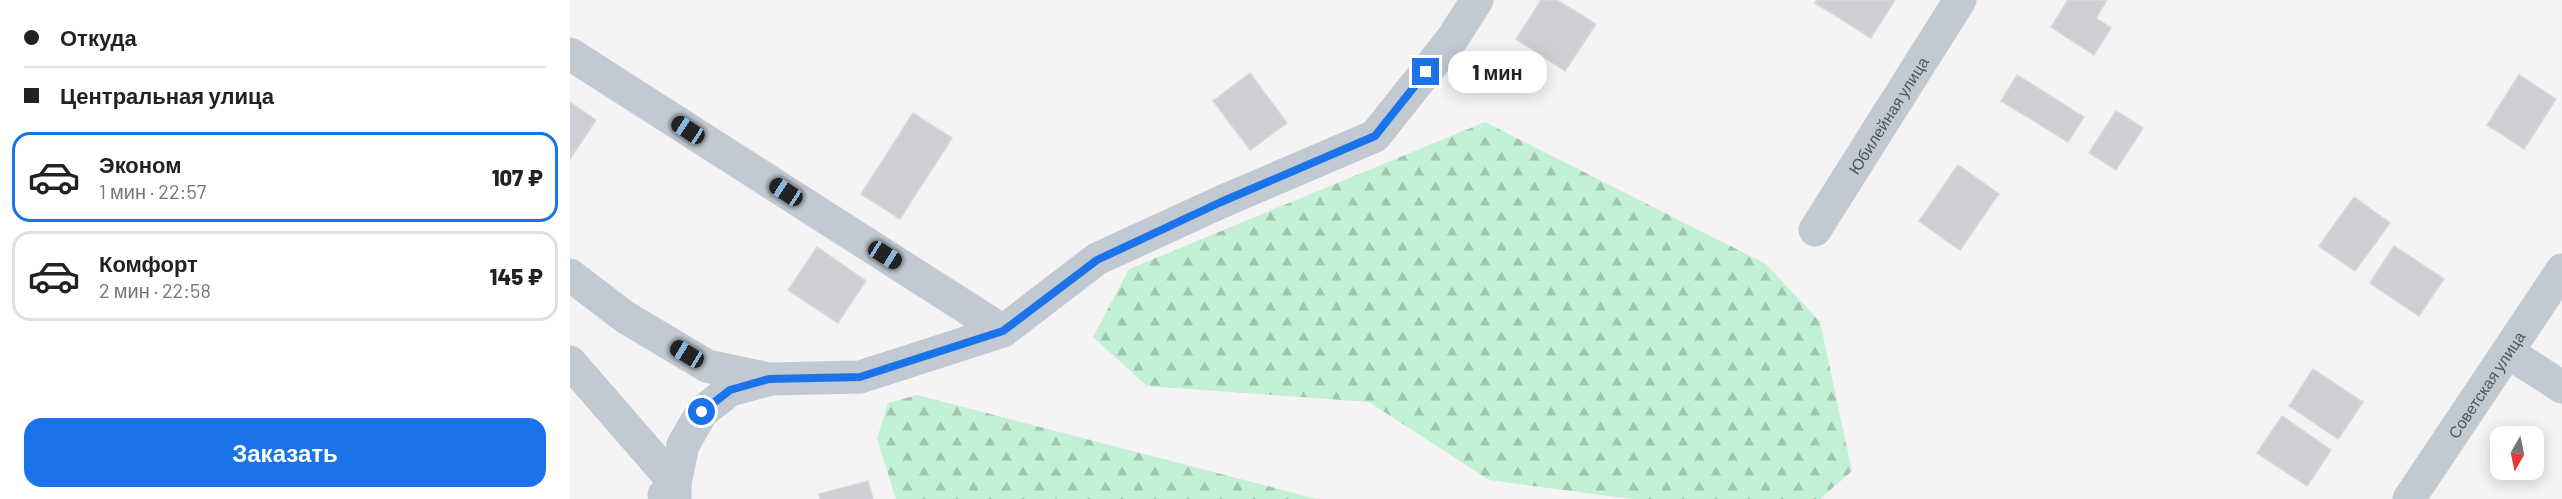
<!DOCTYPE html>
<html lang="ru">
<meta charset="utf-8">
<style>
body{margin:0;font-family:Barlow,sans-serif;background:#f6f6f6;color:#222;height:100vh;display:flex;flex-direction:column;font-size:22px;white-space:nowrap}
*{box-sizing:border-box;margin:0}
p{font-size:20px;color:#767676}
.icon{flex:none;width:33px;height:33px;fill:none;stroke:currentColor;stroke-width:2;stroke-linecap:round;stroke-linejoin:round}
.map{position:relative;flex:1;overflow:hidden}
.panel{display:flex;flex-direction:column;background:#fff;width:570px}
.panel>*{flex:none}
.guide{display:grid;align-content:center;height:132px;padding:0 24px;background:#fff}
.needle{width:39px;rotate:189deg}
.tools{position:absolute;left:1920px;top:426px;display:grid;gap:12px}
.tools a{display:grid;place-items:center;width:54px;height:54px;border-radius:12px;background:#fff;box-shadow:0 3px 15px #0003;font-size:30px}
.end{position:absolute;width:27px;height:27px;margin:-14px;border:8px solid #1a73e8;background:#fff;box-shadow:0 0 0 3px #fff}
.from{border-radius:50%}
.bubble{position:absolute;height:42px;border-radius:18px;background:#fff;box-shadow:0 3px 15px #0003;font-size:20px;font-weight:800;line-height:42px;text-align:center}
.car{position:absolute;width:18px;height:36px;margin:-18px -9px;border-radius:8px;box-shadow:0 0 4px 2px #0007;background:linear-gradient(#222 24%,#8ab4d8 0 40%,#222 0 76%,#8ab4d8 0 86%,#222 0)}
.guide b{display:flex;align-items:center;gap:21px;height:57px;font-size:22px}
.guide b+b{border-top:2px solid #e0e0e0}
.guide i{width:15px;height:15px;background:#222}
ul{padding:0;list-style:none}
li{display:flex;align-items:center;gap:18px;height:90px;margin:0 12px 9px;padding:0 12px;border:3px solid #e0e0e0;border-radius:18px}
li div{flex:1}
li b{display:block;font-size:22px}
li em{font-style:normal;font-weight:800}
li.selected{border-color:#1a73e8}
li>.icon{width:54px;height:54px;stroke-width:1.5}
.button{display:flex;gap:12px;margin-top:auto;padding:12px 24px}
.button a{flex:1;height:69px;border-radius:18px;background:#1a73e8;color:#fff;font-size:24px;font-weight:800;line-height:69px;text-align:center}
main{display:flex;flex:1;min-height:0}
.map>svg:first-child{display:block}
.forest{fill:url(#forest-firs)}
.building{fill:#cdcfd5;stroke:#d7d9de;stroke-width:1.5}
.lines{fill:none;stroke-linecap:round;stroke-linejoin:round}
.minor{stroke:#c1cad2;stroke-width:33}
.route{stroke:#1a73e8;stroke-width:8}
.labels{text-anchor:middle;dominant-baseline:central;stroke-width:5;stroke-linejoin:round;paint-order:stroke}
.street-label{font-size:16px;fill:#4a5661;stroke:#fff}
</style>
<main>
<section class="panel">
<div class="guide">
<b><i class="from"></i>Откуда</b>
<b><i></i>Центральная улица</b>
</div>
<ul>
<li class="selected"><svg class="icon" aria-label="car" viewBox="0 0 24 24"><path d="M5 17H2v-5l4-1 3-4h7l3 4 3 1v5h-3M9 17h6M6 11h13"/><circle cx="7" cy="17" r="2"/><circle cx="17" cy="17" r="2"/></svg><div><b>Эконом</b><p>1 мин · 22:57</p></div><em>107 ₽</em></li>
<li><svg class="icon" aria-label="car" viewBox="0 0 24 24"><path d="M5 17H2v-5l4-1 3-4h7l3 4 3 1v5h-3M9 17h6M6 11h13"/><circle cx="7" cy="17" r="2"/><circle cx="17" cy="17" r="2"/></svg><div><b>Комфорт</b><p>2 мин · 22:58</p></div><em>145 ₽</em></li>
</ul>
<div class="button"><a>Заказать</a></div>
</section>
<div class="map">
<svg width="1992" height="499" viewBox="0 0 1992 499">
<defs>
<pattern id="forest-firs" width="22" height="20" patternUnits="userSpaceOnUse" patternTransform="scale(1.5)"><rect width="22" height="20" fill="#c3f1d5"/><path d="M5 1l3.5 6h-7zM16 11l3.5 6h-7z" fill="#a0c6b0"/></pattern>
</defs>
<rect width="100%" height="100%" fill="#f5f3f3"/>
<g class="forest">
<path d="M915,122l281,142 54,58 32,149 -32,28h-189l-142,-19 -120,-78 -222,-16 -54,-49 36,-68z"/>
<path d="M347,395l400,104h-421l-19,-60 11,-36z"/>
</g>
<g class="building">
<path d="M971,0h16l39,24 -31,47 -49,-32z"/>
<path d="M1247,0h78l-24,38 -56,-35z"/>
<path d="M1498,0h39l-11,18 15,10 -17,27 -43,-28z"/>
<path d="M680,73l37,50 -37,27 -37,-49z"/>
<path d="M1447,75l67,42 -16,25 -67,-41z"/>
<path d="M1949,75l37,24 -32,50 -37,-24z"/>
<path d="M0,102l26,18 -26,39z"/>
<path d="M1546,111l27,17 -27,42 -27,-17z"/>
<path d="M343,113l39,25 -52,81 -39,-25z"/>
<path d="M1388,165l41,29 -39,56 -41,-29z"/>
<path d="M1784,197l36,26 -35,48 -36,-25z"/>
<path d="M1824,246l50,33 -25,37 -49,-33z"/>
<path d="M247,247l49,34 -28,42 -50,-33z"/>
<path d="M1743,369l50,33 -25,37 -49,-33z"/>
<path d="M1712,416l49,34 -24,36 -50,-33z"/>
<path d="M298,481l5,18h-53l-1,-5z"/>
</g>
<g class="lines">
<g class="minor">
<path d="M0,54l433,277"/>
<path id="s1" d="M1245,230l145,-230"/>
<path d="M0,275l55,42 82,49 62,13 91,-2 143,-46 94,-72 124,-57 154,-66 77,-97 25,-39"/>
<path d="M1939,353l53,34"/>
<path d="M0,362l105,121v16"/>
<path d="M94,495l11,-12 8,-38 19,-33 28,-22 37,-10"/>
<path id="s2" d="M1839,499l153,-229"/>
</g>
</g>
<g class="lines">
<path class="route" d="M132,412l28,-22 39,-11 91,-2 143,-46 94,-71 124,-58 154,-66 51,-64"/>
</g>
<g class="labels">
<g class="street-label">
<text stroke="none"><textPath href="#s1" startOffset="136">Юбилейная улица</textPath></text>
<text stroke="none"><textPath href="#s2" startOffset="138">Советская улица</textPath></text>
</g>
</g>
</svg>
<div class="tools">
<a><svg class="needle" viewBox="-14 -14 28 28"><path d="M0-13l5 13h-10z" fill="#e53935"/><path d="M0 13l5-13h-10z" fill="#767676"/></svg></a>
</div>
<i class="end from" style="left:132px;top:412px"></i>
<i class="end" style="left:856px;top:72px"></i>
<div class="bubble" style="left:878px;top:51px;width:99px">1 мин</div>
<i class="car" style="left:118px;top:130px;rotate:303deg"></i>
<i class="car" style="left:216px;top:192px;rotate:303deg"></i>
<i class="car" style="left:315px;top:255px;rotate:122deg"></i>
<i class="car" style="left:117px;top:354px;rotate:301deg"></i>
</div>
</main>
